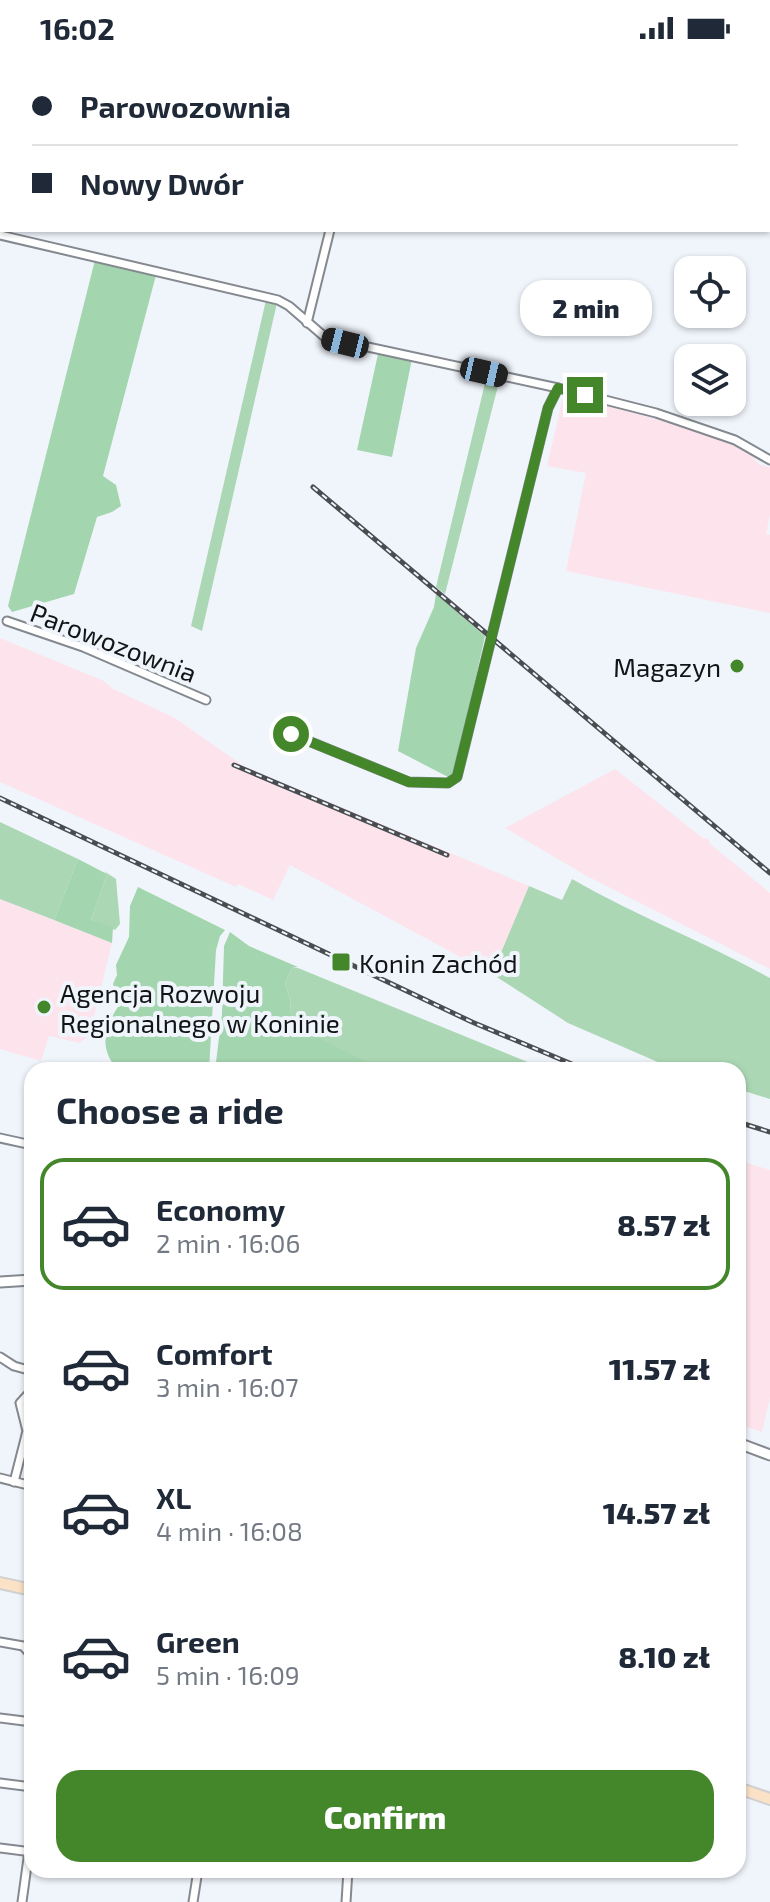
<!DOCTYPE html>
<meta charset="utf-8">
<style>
body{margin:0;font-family:"Exo 2",sans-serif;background:#f2f2f3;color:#1f2937;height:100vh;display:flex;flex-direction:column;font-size:30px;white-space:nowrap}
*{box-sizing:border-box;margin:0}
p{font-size:26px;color:#747a83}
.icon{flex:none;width:44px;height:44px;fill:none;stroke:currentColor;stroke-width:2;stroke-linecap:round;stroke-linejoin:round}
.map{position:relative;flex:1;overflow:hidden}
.panel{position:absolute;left:24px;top:1006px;width:722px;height:816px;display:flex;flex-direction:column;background:#fff;border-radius:24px;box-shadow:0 2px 6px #0004}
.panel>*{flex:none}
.banner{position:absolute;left:0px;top:0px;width:770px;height:176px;box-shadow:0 2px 6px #0004;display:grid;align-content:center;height:176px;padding:0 32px;background:#fff}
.controls{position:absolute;left:674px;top:200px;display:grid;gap:16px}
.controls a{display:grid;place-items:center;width:72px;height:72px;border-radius:16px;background:#fff;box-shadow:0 2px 6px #0004;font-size:40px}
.end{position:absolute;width:36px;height:36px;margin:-18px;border:10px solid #44872b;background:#fff;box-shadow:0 0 0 4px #fff}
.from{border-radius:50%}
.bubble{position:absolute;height:56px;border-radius:24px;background:#fff;box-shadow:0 2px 6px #0004;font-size:26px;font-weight:800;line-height:56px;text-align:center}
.car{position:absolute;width:24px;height:48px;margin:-24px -12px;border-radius:10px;box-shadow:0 0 6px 2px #0007;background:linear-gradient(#222 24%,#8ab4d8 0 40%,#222 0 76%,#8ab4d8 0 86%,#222 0)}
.banner b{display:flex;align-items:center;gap:28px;height:76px;font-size:30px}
.banner b+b{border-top:2px solid #e0e1e3}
.banner i{width:20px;height:20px;background:#1f2937}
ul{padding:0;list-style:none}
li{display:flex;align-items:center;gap:24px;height:132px;margin:0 16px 12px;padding:0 16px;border:4px solid transparent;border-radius:24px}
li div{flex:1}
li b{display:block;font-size:30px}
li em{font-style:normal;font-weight:800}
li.current{border-color:#44872b}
li>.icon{width:72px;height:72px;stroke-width:1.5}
h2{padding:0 32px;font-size:36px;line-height:96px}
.cta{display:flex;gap:16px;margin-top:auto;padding:16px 32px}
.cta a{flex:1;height:92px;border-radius:24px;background:#44872b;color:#fff;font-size:32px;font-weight:800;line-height:92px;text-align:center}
.status{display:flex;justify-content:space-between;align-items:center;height:56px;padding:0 40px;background:#fff;direction:ltr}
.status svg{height:22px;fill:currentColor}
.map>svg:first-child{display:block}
.industrial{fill:#fce3ec}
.green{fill:#acd7b4}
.forest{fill:#a3d5ae}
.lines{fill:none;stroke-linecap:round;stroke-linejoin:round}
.street-casing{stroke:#84898f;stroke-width:11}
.secondary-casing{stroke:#84898f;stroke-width:13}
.primary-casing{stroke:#d0d0d0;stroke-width:14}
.street{stroke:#fff;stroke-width:7}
.secondary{stroke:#fff;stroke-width:9}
.primary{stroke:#fbe2c7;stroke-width:10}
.rail-casing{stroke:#4a4d50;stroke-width:5}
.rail{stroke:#f0f5fc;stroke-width:2;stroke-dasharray:6;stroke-linecap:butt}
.route{stroke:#44872b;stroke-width:10}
.poi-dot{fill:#44872b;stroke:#f0f5fc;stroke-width:3}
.labels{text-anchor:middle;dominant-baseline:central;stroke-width:8;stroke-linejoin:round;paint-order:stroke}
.street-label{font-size:26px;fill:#121416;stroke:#f0f5fc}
.poi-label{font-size:26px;fill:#121416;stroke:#f0f5fc;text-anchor:start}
</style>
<div class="status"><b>16:02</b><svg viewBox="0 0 49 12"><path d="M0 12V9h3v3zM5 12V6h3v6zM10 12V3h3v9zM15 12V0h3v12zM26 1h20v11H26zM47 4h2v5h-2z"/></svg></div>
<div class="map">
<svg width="770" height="1846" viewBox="0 0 770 1846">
<rect width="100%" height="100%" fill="#f0f5fc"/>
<g class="industrial">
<path d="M564,337l115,33 65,21 16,18 10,2v47l-4,20 4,1v78l-204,-42 20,-98 -39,-7z"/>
<path d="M0,582l104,43 9,8 62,29 70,49 284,119 -37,88 -202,-109 -17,35 -35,-16 -2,3 -236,-105z"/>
<path d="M615,713l89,70 2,-1 4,3 -1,2 61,50v76l-185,-94 -80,-47z"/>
<path d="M0,843l112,44 -23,93 -10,7 -30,-7 -8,25 -41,-12z"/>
<path d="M738,1104l32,10v228l-8,34 -24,-8z"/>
</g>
<g class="green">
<path d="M266,244l11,3 -75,328 -11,-5z"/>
<path d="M487,319l13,3 -55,216 -9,-7z"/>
<path d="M0,766l78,37 -24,61 -54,-21z"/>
<path d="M104,815l12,8 4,45 -5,6 -24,-10 16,-46z"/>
<path d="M572,823c64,37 133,63 198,99v121l-32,-10v-19h-62l-108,-47 -76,-49 37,-88 33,14z"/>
<path d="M292,912h6l237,97 5,5h-158l-90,-41 -2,-29 -5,-17z"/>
</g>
<g class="forest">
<path d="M95,204l61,15 -53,201 13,9 5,21 -9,6 -15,5 -23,77 -62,18 -4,-6z"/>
<path d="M378,298l34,5 -20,98 -35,-7z"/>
<path d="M436,538l49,42 -30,136 -7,5 -50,-26 18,-103 18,-41z"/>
<path d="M78,803l29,15 -16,46 22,7 -1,16 -58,-23z"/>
<path d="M138,831l87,43 -5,6 -4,14 -7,120h-91c-22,-24 -12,-48 5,-70l-7,-7 -3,-9 4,-9 -1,-10 13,-28 1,-31z"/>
<path d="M230,876l19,14 49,21 -6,1 -7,15 5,17 2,29 13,6h8l69,35h-167l7,-56 2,-68z"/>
</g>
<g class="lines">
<defs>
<g id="street">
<path d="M640,0l1,2"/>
<path d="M374,2l1,-2"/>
<path d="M768,170l2,-1"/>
<path d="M0,179l278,65 11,6 37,32 232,50 98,25 79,27 35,20"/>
<path d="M307,267l23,-93"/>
<path d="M7,565l76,26 123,53"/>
<path d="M284,675l125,51 39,1 9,-6 91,-369 10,-20"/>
<path d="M0,1082l32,7"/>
<path d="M0,1301l14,9 18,5"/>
<path d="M0,1422l32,8"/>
<path d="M14,1426l13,-51 -7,-28 12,-13"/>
<path d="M0,1586l23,4 9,10"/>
<path d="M0,1662l32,4"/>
<path d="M0,1727l32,4"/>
<path d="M0,1792l32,4"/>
<path d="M22,1846l10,-73"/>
<path d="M193,1846l5,-32"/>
<path d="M346,1846l2,-32"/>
</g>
<g id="secondary">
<path d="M0,1226l32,-2"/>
<path d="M738,1387l32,12"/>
</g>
<g id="primary">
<path d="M0,1527l32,7"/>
<path d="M738,1732l32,11"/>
</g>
</defs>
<use href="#street" class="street-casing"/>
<use href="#secondary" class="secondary-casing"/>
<use href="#primary" class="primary-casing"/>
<use href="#street" class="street"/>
<use href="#secondary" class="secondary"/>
<use href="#primary" class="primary"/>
<defs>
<g id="rail">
<path d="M313,431l457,386"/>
<path d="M234,709l213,90"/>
<path d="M0,742l472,224 114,48"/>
<path d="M738,1066l32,10"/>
</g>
</defs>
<use href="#rail" class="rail-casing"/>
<use href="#rail" class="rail"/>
</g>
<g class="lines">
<path class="route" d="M291,678l118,48 39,1 9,-6 91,-369 10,-20 27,7"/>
</g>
<g class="poi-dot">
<circle cx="737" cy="610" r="8"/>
<rect x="331" y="896" width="20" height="20" rx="4"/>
<circle cx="44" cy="951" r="8"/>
</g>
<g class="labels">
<g class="street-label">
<text transform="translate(114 586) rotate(21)">Parowozownia</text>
</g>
<g class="poi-label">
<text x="721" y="610" text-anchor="end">Magazyn</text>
<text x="359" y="906">Konin Zachód</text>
<text x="60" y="936">Agencja Rozwoju<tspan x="60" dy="30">Regionalnego w Koninie</tspan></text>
</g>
</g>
</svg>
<div class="controls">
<a><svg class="icon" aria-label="locate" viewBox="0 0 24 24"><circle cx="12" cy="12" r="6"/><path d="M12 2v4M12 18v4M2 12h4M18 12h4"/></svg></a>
<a><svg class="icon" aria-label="layers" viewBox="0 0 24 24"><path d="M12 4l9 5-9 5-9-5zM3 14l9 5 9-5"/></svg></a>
</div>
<i class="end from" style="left:291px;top:678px"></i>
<i class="end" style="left:585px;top:339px"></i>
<div class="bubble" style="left:520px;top:224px;width:132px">2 min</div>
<i class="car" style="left:345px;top:287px;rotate:284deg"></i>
<i class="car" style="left:484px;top:316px;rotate:103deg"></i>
<div class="banner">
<b><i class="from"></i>Parowozownia</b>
<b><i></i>Nowy Dwór</b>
</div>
<section class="panel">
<h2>Choose a ride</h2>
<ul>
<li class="current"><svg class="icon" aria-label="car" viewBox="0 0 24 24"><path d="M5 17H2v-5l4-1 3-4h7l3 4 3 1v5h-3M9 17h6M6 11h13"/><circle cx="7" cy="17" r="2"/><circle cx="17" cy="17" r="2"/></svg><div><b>Economy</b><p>2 min · 16:06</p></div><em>8.57 zł</em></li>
<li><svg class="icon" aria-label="car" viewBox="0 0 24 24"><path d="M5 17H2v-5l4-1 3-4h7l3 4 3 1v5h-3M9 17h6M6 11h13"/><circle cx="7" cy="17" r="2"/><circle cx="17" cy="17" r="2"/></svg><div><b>Comfort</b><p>3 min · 16:07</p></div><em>11.57 zł</em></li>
<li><svg class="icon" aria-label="car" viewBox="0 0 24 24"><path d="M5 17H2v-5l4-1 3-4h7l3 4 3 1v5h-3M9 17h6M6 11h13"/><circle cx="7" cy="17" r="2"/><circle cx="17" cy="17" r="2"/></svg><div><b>XL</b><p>4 min · 16:08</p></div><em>14.57 zł</em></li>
<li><svg class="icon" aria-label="car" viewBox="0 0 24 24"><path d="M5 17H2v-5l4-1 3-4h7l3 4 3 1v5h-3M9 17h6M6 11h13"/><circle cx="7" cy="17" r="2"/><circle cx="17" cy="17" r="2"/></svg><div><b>Green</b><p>5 min · 16:09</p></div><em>8.10 zł</em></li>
</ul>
<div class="cta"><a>Confirm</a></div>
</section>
</div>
